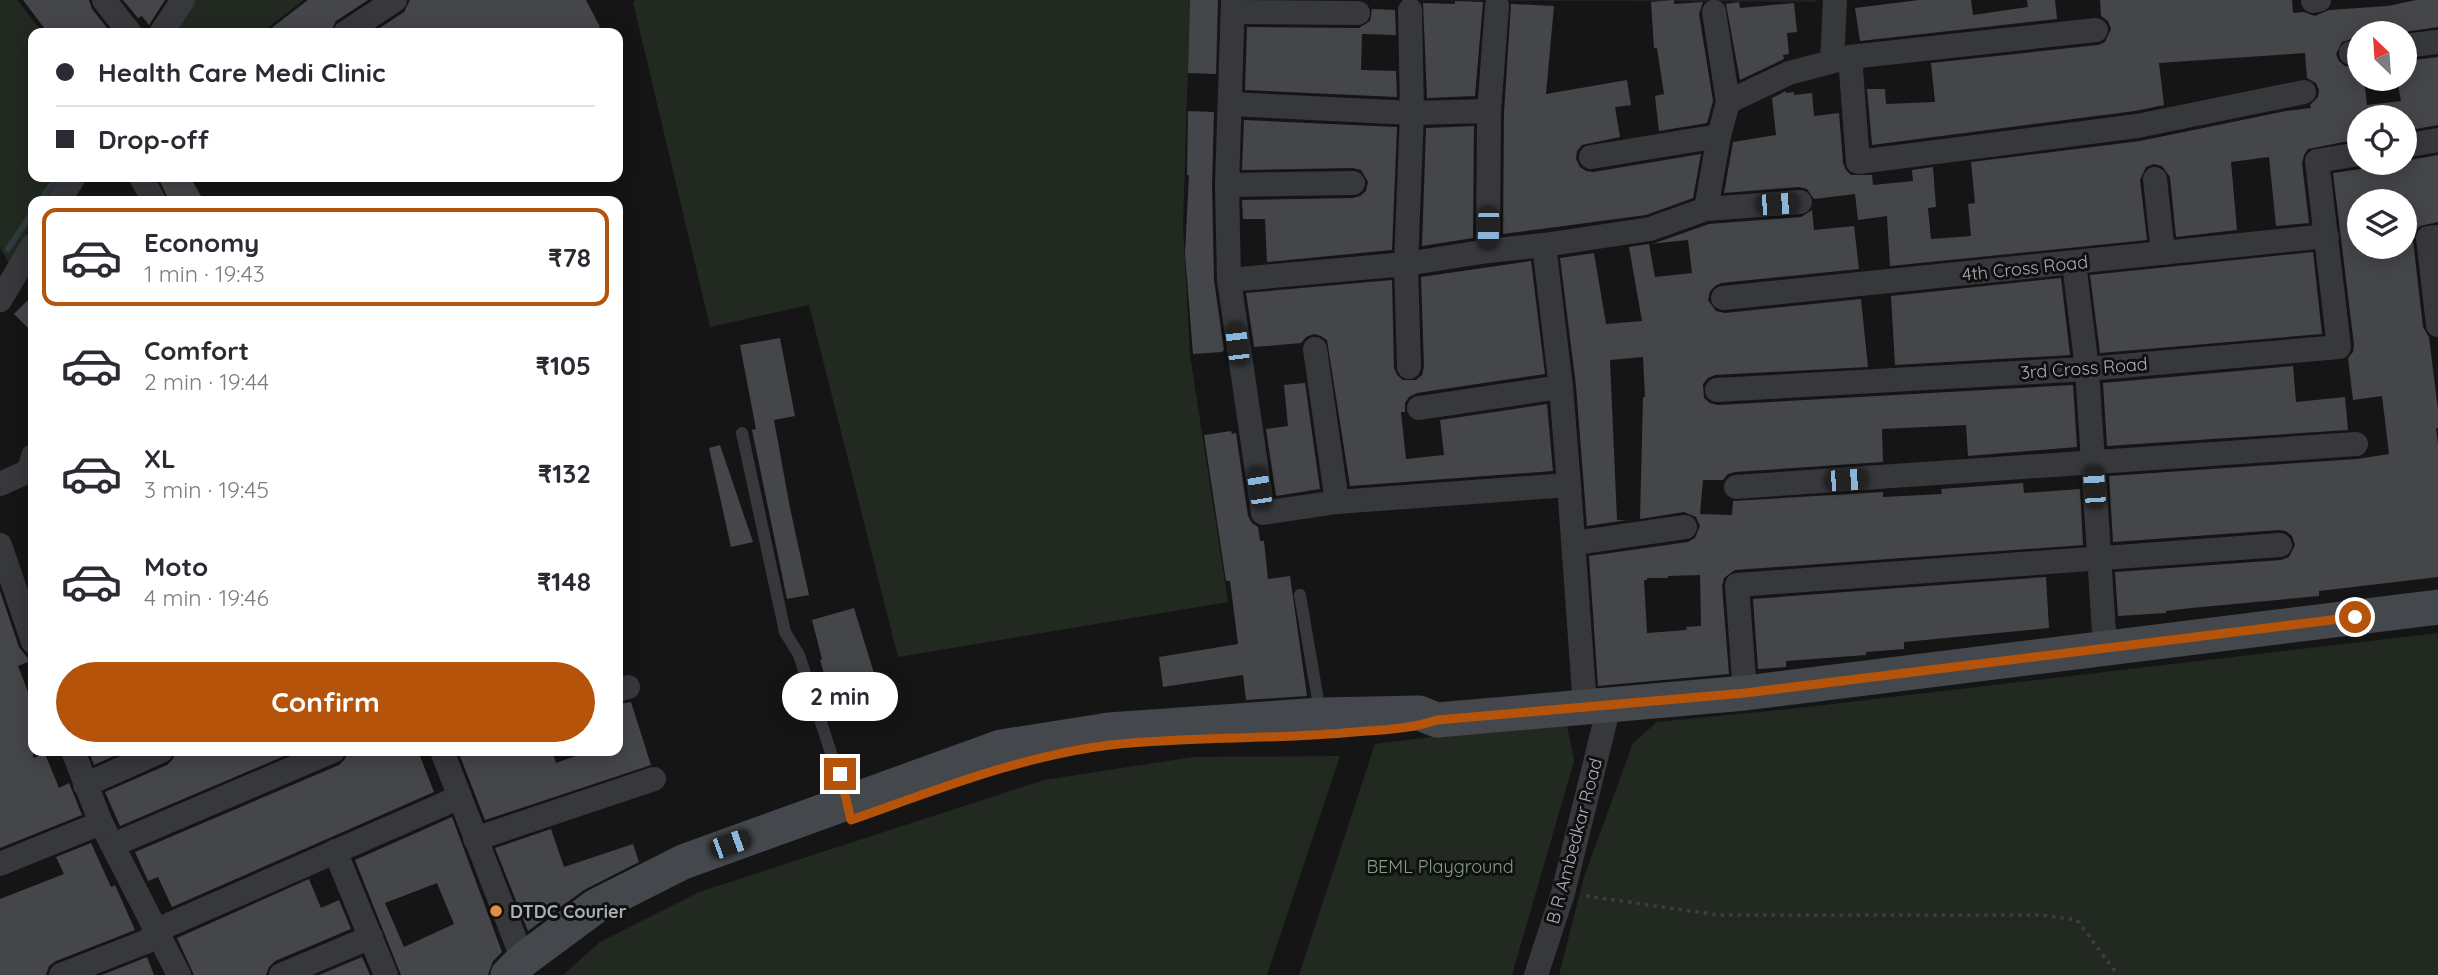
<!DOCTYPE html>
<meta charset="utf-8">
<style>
body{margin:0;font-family:Quicksand,sans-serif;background:#f7f7f7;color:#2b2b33;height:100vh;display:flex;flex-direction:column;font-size:26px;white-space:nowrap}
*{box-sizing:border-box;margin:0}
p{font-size:23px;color:#7c7c81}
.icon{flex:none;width:38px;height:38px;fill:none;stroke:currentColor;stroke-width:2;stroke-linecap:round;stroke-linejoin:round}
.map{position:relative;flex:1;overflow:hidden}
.sheet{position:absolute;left:28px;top:196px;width:595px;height:560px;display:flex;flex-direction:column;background:#fff;border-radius:14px;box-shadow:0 4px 18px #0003}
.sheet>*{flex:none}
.hud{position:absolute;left:28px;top:28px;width:595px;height:154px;border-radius:14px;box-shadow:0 4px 18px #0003;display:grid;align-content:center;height:154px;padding:0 28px;background:#fff}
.needle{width:46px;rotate:335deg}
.controls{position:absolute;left:2347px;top:21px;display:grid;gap:14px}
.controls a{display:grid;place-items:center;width:70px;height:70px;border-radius:50%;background:#fff;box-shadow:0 4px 18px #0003;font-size:35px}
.end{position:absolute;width:32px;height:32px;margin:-16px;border:9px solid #b45309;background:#fff;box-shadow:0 0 0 4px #fff}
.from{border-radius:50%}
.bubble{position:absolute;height:49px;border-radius:24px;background:#fff;box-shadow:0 4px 18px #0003;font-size:23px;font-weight:800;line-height:49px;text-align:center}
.car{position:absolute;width:21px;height:42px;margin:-21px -10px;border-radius:9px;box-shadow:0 0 5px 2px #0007;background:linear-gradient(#222 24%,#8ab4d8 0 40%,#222 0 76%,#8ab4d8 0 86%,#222 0)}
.hud b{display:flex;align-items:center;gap:24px;height:66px;font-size:26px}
.hud b+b{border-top:2px solid #e1e1e2}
.hud i{width:18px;height:18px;background:#2b2b33}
ul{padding:12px 0 0;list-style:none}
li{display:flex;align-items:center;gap:21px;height:98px;margin:0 14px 10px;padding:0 14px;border:4px solid transparent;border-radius:14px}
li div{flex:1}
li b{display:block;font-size:26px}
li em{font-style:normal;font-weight:800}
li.selected{border-color:#b45309}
li>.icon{width:63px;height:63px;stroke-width:1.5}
.button{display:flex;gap:14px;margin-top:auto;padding:14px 28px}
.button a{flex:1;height:80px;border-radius:42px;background:#b45309;color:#fff;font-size:28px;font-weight:800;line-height:80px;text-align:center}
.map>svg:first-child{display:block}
.built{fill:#212123}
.green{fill:#222921}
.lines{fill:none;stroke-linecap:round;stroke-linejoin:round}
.stream{stroke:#2f3a3e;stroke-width:6}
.building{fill:#444649;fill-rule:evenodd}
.path{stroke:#3c3f42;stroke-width:3.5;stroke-dasharray:3.5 5;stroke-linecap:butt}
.service{stroke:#36383b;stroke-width:12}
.minor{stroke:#36383b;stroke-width:24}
.secondary{stroke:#44474b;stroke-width:35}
.route{stroke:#b45309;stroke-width:9}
.poi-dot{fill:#e18e42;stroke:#101011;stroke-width:2.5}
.labels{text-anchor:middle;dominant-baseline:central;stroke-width:6;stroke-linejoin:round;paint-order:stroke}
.street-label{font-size:18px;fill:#a8afb5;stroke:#101011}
.park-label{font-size:18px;fill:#849f81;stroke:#101011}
.poi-label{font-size:18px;font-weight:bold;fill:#a8afb5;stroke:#101011;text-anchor:start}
</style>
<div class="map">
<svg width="2438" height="975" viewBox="0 0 2438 975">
<rect width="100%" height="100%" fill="#151516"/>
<path class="built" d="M1368,0h448v2z"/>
<g class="green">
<path d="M0,0h17l26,33h-10v144h26l-14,24h-12v22l-23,42 -10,-17z"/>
<path d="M193,0h111l-43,33h-88z"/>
<path d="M636,0h554l-7,225 7,130 38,247 -330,55 -89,-352 -99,22 -77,-325z"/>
<path d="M2438,633v342h-879l25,-98 49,-134 24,-21 124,-12z"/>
<path d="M1566,720l8,41 -62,214h-213l76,-231z"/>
<path d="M1340,756l-73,219h-704l37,-33 99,-50 345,-112 149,-23z"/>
</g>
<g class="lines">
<g class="stream">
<path d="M40,201l17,-24"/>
<path d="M8,249l25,-38"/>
</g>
</g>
<g class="building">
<path d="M23,0h66l3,9 19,24h-63z"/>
<path d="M123,0h42l-16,25 -7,-9 -4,2z"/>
<path d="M308,0h60l-32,21 -6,12h-65z"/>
<path d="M410,0h176l14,27 -12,6h-216l32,-21z"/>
<path d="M1190,0h28l-2,74 -28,-1z"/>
<path d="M1674,0v4l29,-2 -4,12 14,87 -6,22 -48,8 -4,-35 9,-2 -7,-46h-3l-3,-46z"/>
<path d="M1919,0h52l2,15 55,-8 -1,-7h28l2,19 -197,22 -5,-33z"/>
<path d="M2100,0h192l1,13 11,-1 11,4 14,-6 59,-4 28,-6h22v27l-41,6h-39v4l-16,5 -6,12 3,7 6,5 14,1v12h5l3,26 34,-4 -4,-22h7v-18l34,-4v68l-34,6v-14h-45v22l-51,10 -4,6 -2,8 7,60 -33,3 -7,-69 -38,5 6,68 -61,7 -6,-60 -8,-11 -8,-2 -8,3 -6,13 7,60 -257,26 -3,-50 -29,4 -3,-26 -41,5 -7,-10 -8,-2 -75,6 9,-51 43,-7 -4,-37 14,-7v2l8,-1v3l18,-2 2,23 25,-3 4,50 3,7 5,5h21l1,10 40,-4 -1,-11 21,-3 3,40 -8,1 3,31 40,-3 -3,-32 7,-1 -4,-41 169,-21 146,-30 25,-3 -1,-3 8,-8 1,-7 -3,-7 -9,-5 -2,-25 -146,10 5,42 -29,6 -263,34 -5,-56h18l1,15 49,-2 -4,-39 167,-18 7,-3 6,-13 -3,-8 -7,-5z"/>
<path d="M1455,1l28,1 -8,94 -48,2 -4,-95 32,1z"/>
<path d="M1739,2l1,6 54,-5 3,29 -10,1 2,21 -6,1 1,4 -44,21 -14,-76z"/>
<path d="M1511,4l43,2 -8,88 81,-14 4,25 -16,2 5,30 -38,8 -5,6 -1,8 4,8 6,4 7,1 108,-18 -8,44 -47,17 -143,19 1,-122z"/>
<path d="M1372,9l23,1 1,25 -34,-1 -1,36 35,1 1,26 -152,-7 2,-63 112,1 11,-7z"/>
<path d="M1188,111l26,1 -2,73 2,95 10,70 -2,2 -29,2 -8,-101 4,-78h-2z"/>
<path d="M1244,120l153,7 -5,123 -125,12 -2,-43h-22l-1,-19 111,-2 7,-2 6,-5 2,-9 -7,-12 -8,-2 -111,2z"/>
<path d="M1474,126l-1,112 -51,8 4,-118z"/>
<path d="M2438,155v67l-18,4 -5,5 -2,9 10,87 6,10 9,73v18h-2l2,17v132l-119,14v5l-128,12 -25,3v2l-48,3 -3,-44 166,-12 8,-3 6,-12 -3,-9 -6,-5 -7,-1 -166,12 -4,-66 248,-17 32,-5 -7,-58 -29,4 -5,-42 5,-6 1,-7 -21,-172 28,-4 10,-6h33v-2zM2359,201h45v46h-45z"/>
<path d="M158,177h32l14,24h-35z"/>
<path d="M1812,210l2,20 40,-4 5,43 -138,14 -6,3 -5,5 -2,9 8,11 9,2 136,-14 7,68 -153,8 -7,3 -5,6 1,14 6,5 8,2 355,-20 4,62 -109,9 -2,-31 -84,4 1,33 -148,10 -7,2 -5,6h-20l-3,34 32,1 1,-14 150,-9v5l59,-3 -1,-5 82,-6 1,10 56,-4 3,56 -348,25 -11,8 -2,8 7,88 -131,12 -9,-130 99,-14 7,-4 5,-12 -4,-9 -12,-5 -44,7 3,-122h2l-2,-40 -33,3 7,160h10l-40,6 -11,-140 -16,-128 34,-5 12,71 36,-3 -13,-74 26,-4 54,-19 92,-7zM1688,240l4,33 -37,4 -6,-33zM1700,575l1,51 -15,1 1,3 -40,3 -3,-53h3v-2h21v-2z"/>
<path d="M2313,252l9,82 -222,19 -10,-78z"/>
<path d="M1531,261l14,113 -128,19 -8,4 -4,6v9h-4l5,47 38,-4 -4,-35 107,-16 6,67 -203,15 -23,-146 -6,-4 -7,-2 -8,3 -5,6 -47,4 -8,-54 146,-13 2,88 3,7 6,5h13l6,-5 2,-8 -3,-90z"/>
<path d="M2061,278l9,77 -175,10 -4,-69z"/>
<path d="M33,295v38l-19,-19z"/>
<path d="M780,338l15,78 -21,4 16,88 19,87 -22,4 -35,-169 4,-1 -16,-84z"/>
<path d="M2293,366l3,36 49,-5 3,33 -241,16 -4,-63z"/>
<path d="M1305,383l15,106 -44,7 -10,-67 22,-3 -4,-41z"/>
<path d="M1231,431l1,3 4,-1 12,83 4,7 6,4 2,14h4l4,38 22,-3 17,120 -61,4 -3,-25 -80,12 -4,-30 79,-13 -8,-63h-4l-22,-146z"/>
<path d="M720,445l33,97 -22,5 -22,-99z"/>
<path d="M2046,577l3,51 -145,14v7l-38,3v3l-80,6v6l-28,2 -5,-70z"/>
<path d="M0,591l19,56 11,14 -12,5 15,39v53l12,-4 14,34 10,-5 13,32 -82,33z"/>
<path d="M854,608l20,65 -3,1 9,34 -42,12 -18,-60 2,-1 -10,-39z"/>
<path d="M631,702l20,63 -166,55 -27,-69h94l4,12 34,-12h28v-47z"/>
<path d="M89,751h36l-31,14z"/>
<path d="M176,751h120l-176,75 -15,-34 62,-27 6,-6z"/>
<path d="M348,751h70l16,41 -262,115 -14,-30 -10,4 -13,-29 204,-87 6,-6z"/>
<path d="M452,817l50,135 -9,9 -5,14h-87l-46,-115zM437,883l17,41 -50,23 -19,-44z"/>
<path d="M551,829l13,38 69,-23 6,18 -55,28 -56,41 -33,-83z"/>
<path d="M91,843l20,44 4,-2 20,45 -79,31 -7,5 -3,9h-46v-76l64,-25 -8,-17z"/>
<path d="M309,879l12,29 18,-8 12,29 -76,32 -6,6 -3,8h-72l-17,-37z"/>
<path d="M147,957l7,18h-52z"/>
<path d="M362,957l8,18h-51z"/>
</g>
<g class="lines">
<path class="path" d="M1586,896l133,19h323l35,5 41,55"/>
<g class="service">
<path d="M742,433l43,199 14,23 47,144"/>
<path d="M1300,595l20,117"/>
</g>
<g class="minor">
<path d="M104,0l26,33"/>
<path d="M1233,0l-6,185 2,95 34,233 74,-11 232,-17 16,222"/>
<path d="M2313,1l6,-1"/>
<path d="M1233,12l125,1"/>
<path d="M1714,12l14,90"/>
<path d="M161,33l22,-33"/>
<path d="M345,33l50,-33"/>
<path d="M2404,46l34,-4"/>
<path d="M2351,53l8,-1"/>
<path d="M1850,57l8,105 279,-36 167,-34"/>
<path d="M1832,61l3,-61"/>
<path d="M1230,104l182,9 77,-2"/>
<path d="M2404,146l34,-6"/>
<path d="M1591,157l128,-21"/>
<path d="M141,177l13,24"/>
<path d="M2155,179l8,74"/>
<path d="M1227,185l126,-2"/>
<path d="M59,201l15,-24"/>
<path d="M1706,209l94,-7"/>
<path d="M2438,237l-10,1 10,87"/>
<path d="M1544,245l17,142 8,98"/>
<path d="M1488,251l1,-140 8,-105"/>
<path d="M2074,263l13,106 18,279"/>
<path d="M1229,280l177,-16 82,-13 56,-6 106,-16 56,-20 13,-73 9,-34 61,-29 61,-16 246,-27"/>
<path d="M1723,298l604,-62"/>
<path d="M0,300l33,-55"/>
<path d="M1315,349l22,153"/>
<path d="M1409,367l-3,-103 6,-151 -2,-103"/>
<path d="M1717,390l370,-21 252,-22 -22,-186 42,-7"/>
<path d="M1419,408l142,-21"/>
<path d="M0,484l29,-13 4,-15"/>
<path d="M1736,487l620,-43"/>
<path d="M1575,543l110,-16"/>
<path d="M0,545l33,97"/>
<path d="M618,690l10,-3"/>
<path d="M1745,693l-8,-108 543,-40"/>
<path d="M73,751l28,72 78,152"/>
<path d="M442,751l81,209"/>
<path d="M85,785l76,-34"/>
<path d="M475,839l179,-60"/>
<path d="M113,845l220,-94"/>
<path d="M335,851l51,124"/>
<path d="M0,864l101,-41"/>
<path d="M61,975l87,-34 9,-11 303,-133"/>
<path d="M281,975l90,-38"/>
<path d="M1536,975l27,-82 46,-187"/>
</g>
<path class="secondary" d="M508,975l15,-15 73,-54 87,-44 318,-115 108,-17 212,-15 98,-2 18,7 308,-27 693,-86"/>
</g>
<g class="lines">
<path class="route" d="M840,774l11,46c85,-30 170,-64 259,-75 81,-9 163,-5 244,-13 28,-2 57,-3 83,-12l308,-27 610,-76"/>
</g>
<circle class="poi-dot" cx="496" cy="911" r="7"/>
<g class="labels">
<g class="street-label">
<text transform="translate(2025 268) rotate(-6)">4th Cross Road</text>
<text transform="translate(2084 368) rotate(-4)">3rd Cross Road</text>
<text transform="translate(1574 841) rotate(-75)">B R Ambedkar Road</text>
</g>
<g class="park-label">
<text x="1440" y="866">BEML Playground</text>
</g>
<g class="poi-label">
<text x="510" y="911">DTDC Courier</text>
</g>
</g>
</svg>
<div class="controls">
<a><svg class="needle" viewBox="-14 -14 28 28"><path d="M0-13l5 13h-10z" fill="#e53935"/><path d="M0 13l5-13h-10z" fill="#7c7c81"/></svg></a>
<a><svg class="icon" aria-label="locate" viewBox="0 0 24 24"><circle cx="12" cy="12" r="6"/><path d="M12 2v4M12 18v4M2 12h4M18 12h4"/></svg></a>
<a><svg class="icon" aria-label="layers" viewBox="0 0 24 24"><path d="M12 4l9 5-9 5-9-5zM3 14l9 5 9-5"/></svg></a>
</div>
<i class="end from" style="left:2355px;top:617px"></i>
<i class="end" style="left:840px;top:774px"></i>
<div class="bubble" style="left:782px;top:672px;width:116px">2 min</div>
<i class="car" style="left:1777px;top:204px;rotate:86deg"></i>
<i class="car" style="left:1488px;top:228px;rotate:181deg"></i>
<i class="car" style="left:1237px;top:344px;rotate:353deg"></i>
<i class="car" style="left:1846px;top:480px;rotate:86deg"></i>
<i class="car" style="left:2094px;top:487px;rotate:356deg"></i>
<i class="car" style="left:1259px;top:488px;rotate:351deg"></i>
<i class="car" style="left:730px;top:844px;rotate:70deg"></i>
<div class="hud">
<b><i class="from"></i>Health Care Medi Clinic</b>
<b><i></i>Drop-off</b>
</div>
<section class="sheet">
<ul>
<li class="selected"><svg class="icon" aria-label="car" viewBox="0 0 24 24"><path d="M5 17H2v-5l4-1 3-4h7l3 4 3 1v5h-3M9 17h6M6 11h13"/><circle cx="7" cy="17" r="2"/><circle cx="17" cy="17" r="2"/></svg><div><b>Economy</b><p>1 min · 19:43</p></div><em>₹78</em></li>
<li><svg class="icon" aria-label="car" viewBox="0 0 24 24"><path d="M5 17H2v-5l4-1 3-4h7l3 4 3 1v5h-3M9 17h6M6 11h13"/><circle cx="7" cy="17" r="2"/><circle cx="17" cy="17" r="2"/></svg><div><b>Comfort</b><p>2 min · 19:44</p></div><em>₹105</em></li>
<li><svg class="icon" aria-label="car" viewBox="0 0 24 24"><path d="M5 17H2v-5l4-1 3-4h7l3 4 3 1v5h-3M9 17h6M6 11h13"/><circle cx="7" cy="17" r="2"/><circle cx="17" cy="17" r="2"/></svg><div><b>XL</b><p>3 min · 19:45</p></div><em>₹132</em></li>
<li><svg class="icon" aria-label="car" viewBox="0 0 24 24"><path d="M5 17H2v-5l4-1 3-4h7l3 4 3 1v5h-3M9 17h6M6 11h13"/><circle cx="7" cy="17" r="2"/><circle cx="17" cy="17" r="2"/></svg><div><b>Moto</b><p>4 min · 19:46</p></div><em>₹148</em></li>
</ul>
<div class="button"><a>Confirm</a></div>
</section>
</div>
